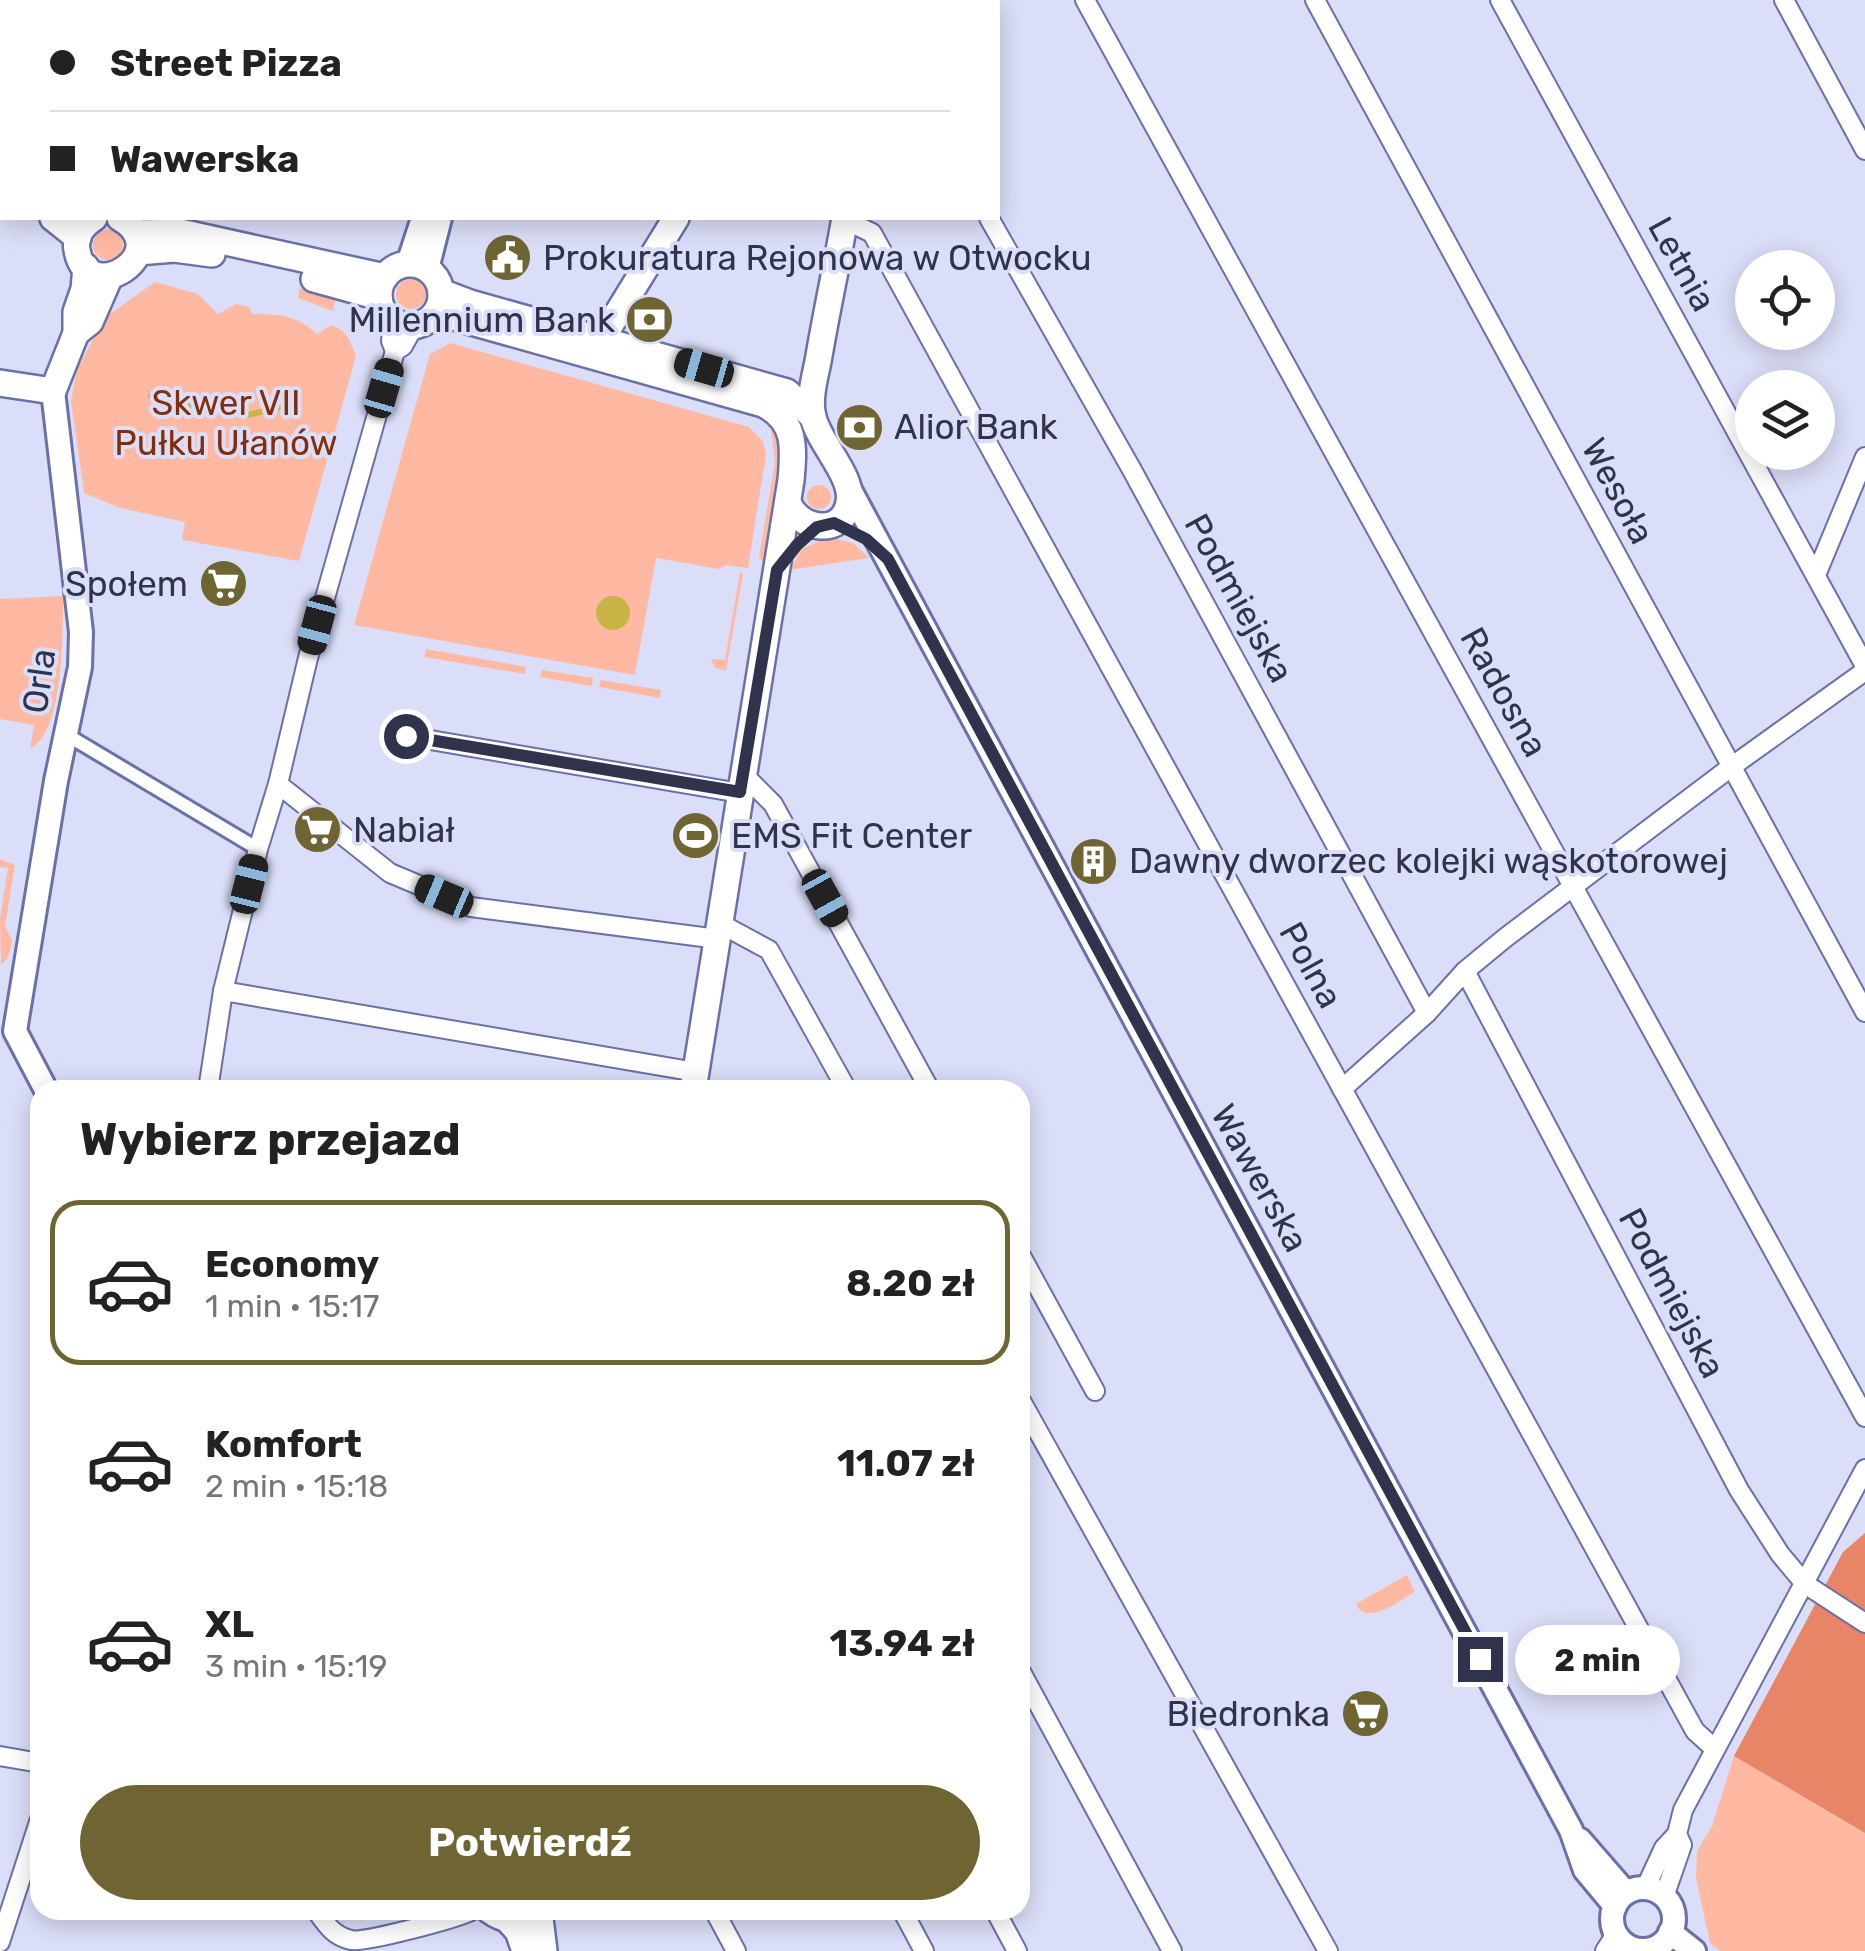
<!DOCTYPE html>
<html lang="pl">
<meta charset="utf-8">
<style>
body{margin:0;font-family:Rubik,sans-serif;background:#f6f6f6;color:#222;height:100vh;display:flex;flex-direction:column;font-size:38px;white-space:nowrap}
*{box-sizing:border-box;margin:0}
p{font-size:32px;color:#767676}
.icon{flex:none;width:55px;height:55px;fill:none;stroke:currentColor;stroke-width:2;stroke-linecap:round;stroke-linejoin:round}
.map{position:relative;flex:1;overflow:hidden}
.sheet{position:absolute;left:30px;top:1080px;width:1000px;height:840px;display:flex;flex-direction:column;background:#fff;border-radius:30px;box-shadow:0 5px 25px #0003}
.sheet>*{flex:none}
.guide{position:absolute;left:0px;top:0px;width:1000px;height:220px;box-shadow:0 5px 25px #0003;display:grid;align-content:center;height:220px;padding:0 50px;background:#fff}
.tools{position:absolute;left:1735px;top:250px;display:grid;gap:20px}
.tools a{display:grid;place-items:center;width:100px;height:100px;border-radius:50%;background:#fff;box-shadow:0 5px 25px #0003;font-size:50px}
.end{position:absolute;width:45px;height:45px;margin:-22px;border:12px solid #30334c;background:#fff;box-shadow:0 0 0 5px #fff}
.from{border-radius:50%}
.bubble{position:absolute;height:70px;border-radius:35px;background:#fff;box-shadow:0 5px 25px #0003;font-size:32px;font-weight:700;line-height:70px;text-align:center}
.car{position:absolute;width:30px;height:60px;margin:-30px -15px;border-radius:12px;box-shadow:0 0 8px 2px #0007;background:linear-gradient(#222 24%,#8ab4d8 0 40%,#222 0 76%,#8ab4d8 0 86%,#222 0)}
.guide b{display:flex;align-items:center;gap:35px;height:95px;font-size:38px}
.guide b+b{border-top:2px solid #e0e0e0}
.guide i{width:25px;height:25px;background:#222}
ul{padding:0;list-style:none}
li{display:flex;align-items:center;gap:30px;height:165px;margin:0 20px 15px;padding:0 30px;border:5px solid transparent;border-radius:30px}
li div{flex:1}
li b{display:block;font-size:38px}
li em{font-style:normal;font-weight:700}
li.selected{border-color:#6f6532}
li>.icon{width:90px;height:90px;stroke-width:1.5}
h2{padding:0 50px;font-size:45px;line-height:120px}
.button{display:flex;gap:20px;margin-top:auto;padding:20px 50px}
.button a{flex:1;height:115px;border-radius:60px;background:#6f6532;color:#fff;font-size:40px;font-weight:700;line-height:115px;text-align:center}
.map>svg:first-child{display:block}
.green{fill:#ffb9a3}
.forest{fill:#e88566}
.water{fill:#c9b446}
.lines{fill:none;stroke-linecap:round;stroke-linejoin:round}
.stream{stroke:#c9b446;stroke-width:6}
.pedestrian-casing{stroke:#6a70aa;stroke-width:18}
.minor-casing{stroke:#6a70aa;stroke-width:22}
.tertiary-casing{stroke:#6a70aa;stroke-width:28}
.secondary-casing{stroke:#6a70aa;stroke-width:30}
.pedestrian{stroke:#fff;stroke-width:12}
.minor{stroke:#fff;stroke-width:18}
.tertiary{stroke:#fff;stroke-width:22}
.secondary{stroke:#fff;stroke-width:25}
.route{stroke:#30334c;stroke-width:12}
.labels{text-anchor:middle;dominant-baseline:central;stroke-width:8;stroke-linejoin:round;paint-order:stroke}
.poi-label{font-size:35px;fill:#30334c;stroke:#dadef8;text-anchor:start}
.street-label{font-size:35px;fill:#30334c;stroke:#dadef8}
.park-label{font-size:35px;fill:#852c0b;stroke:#dadef8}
</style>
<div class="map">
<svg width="1865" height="1951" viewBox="0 0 1865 1951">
<rect width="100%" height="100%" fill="#dadef8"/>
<g class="green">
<circle cx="108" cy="245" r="15"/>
<circle cx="411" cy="294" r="15"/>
<path d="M155,282l43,12 20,20 18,-10 14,3 2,7c27,0 45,1 65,20l14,-9c17,6 19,16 25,31l-57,205 -117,-21 3,-18 -65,-14 -36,-15 -13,-92 5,-29 28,-54z"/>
<path d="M305,286l32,7 -4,18 -35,-13 1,-8z"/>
<path d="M450,343l299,84 14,14 3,13 -18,114 -22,-3 -7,4 -63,-11 -21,117 -281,-50 76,-271z"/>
<path d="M770,421l11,18 1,36 -18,89 -5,-7 16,-95z"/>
<circle cx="819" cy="497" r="12"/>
<path d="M828,537l25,6 16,15 -80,12 13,-21z"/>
<path d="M740,572l3,2 -17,96 -11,-2 -4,-9 14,1z"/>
<path d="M63,596c0,34 1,137 -33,153l4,-24 -34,-6v-120z"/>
<path d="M426,649l100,18 -1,7 -101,-17z"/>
<path d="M542,670l51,8 -1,8 -52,-9z"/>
<path d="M601,680l60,10 -1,8 -61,-11z"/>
<path d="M0,859l15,6 -10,61 7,15 -4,17 -7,7 -1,-47 8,-50 -8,-1z"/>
<path d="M1407,1575l8,17c-16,9 -49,35 -59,12z"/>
<path d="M1734,1756l131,77v118h-145l-10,-8 -14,-65 1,-27 15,-25z"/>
</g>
<path class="forest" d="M1865,1533v300l-131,-77 109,-204z"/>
<circle class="water" cx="613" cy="613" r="17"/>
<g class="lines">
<g class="stream">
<path d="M151,396l41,10 17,-6 6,2"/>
<path d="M221,405l26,10 41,-10"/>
</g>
<defs>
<path id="pedestrian" d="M67,735l191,114"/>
<g id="minor">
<path d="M1085,0l780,1417"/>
<path d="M1315,0l550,1012"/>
<path d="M1500,0l365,666"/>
<path d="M1784,0l81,150"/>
<path d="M989,218l143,252 295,543"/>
<path d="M845,220l27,13 823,1498 20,18"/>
<path d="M393,321l-2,20 4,10"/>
<path d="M1816,575l49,-118"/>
<path d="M407,736l333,57"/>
<path d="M743,774l30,30 157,286"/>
<path d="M278,784l112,89 81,34 247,32"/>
<path d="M719,923l50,27 78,140"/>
<path d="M1465,971l274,519 41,64 25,30 60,39"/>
<path d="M223,991l473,81"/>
<path d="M1342,1089l85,-76 38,-42 40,-33 226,-171 134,-96"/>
<path d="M208,1090l15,-99 35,-142 20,-65 30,-126 87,-307 8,-5 11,-20"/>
<path d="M1020,1254l75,137"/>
<path d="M1020,1399l308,552"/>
<path d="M1020,1670l152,281"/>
<path d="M0,1756l40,7"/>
<path d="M1645,1889l19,-41 13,-14"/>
<path d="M1664,1897l18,-52 -5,-11 6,-24 182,-341"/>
<path d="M316,1910c10,14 17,26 35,30 14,3 107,-22 122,-30"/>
<path d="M714,1910l22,41"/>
<path d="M902,1910l22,41"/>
<path d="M995,1910l22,41"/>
<path d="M0,1942l40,-123"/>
<path d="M1605,1951l11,-17"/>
<path d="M1631,1951l2,-2"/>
</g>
<g id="tertiary">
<path d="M496,2v-2"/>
<path d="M408,264l15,-46"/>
<path d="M427,269l13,-51"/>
<path d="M850,490l721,1340 14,40 30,36"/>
<path d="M46,1090l-31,-59 41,-250 24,-114 1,-35 -28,-241"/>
<path d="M1580,1840l46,53"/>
<circle cx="1643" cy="1919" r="31"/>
<path d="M1670,1932l24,19"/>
</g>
<g id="secondary">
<path d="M806,2l1,-2"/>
<path d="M878,2v-2"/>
<path d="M0,186l2,1"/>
<path d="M53,218l25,20"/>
<path d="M94,218c-11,7 -20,18 -17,32 10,60 101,2 43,-32"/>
<path d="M136,233l44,-1 205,45"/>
<path d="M138,252l36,-3 38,5"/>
<circle cx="410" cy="295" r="31"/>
<path d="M314,279l65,18"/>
<path d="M441,292l29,11 317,89 26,25"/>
<path d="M436,312l327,92c33,16 31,43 28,76l-98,610"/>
<path d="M76,333l14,-11 20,-46"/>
<path d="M601,340l75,-122"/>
<path d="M0,383l53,8 23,-58v-21l8,-23 2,-22"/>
<path d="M788,502c10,28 55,36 61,0 5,-25 -30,-59 -36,-85 -5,-19 3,-43 6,-61 8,-47 18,-92 26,-138"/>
<path d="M489,1910c16,12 33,13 49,0"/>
<path d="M539,1910l5,41"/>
<path d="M507,1919l11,12 7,20"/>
</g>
</defs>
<use href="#pedestrian" class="pedestrian-casing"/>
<use href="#minor" class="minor-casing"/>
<use href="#tertiary" class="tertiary-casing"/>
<use href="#secondary" class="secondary-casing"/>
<use href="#pedestrian" class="pedestrian"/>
<use href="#minor" class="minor"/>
<use href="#tertiary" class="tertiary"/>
<use href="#secondary" class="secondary"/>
</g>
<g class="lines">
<path class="route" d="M406,736l334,56 37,-222 20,-25 20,-18 17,-4 32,16 22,20 592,1100"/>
</g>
<defs>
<symbol id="civic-disc" viewBox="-11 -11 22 22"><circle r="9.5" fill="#6f6532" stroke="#dadef8"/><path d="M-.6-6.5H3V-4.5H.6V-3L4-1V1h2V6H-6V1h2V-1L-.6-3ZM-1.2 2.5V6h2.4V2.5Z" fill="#fff"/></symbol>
<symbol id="bank-disc" viewBox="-11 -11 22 22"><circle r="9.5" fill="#6f6532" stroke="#dadef8"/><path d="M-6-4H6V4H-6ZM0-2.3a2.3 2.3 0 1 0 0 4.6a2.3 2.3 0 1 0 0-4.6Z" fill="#fff"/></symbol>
<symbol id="supermarket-disc" viewBox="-11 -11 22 22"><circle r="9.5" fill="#6f6532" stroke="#dadef8"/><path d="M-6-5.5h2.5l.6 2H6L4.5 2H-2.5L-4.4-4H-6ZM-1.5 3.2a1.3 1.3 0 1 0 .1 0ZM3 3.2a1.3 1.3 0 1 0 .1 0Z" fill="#fff"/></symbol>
<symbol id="stadium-disc" viewBox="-11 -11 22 22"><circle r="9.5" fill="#6f6532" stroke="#dadef8"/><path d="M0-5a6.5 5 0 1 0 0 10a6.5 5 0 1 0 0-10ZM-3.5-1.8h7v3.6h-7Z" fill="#fff"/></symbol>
<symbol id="building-disc" viewBox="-11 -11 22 22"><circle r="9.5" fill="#6f6532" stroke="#dadef8"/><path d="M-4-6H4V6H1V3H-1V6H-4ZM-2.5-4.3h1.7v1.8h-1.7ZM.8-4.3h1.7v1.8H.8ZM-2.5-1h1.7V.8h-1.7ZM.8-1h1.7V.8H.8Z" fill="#fff"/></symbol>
</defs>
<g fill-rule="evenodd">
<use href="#civic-disc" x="480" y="230" width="55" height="55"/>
<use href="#bank-disc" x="622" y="292" width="55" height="55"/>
<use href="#bank-disc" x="832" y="400" width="55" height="55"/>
<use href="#supermarket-disc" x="196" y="556" width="55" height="55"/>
<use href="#supermarket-disc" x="290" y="802" width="55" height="55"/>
<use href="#stadium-disc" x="668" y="808" width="55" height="55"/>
<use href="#building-disc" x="1066" y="834" width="55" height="55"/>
<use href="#supermarket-disc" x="1338" y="1686" width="55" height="55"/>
</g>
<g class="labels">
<g class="poi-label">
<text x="543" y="258">Prokuratura Rejonowa w Otwocku</text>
<text x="615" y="320" text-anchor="end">Millennium Bank</text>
<text x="894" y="427">Alior Bank</text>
<text x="188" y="584" text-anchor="end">Społem</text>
<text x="353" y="830">Nabiał</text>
<text x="731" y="836">EMS Fit Center</text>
<text x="1129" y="861">Dawny dworzec kolejki wąskotorowej</text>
<text x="1330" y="1714" text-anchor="end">Biedronka</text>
</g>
<g class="street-label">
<text transform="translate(1682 264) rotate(61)">Letnia</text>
<text transform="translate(1618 491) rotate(62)">Wesoła</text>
<text transform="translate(1239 598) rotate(61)">Podmiejska</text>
<text transform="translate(39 681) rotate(-82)">Orla</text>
<text transform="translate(1504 692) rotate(61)">Radosna</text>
<text transform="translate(1311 965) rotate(61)">Polna</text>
<text transform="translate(1260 1178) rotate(61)">Wawerska</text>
<text transform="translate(1672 1293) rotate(62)">Podmiejska</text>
</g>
<g class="park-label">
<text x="226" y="403">Skwer VII<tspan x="226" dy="40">Pułku Ułanów</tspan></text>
</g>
</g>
</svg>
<div class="tools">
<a><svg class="icon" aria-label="locate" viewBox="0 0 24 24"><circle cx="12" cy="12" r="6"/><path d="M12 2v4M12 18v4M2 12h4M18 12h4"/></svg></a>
<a><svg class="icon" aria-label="layers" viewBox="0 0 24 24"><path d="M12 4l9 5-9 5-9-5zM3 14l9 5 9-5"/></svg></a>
</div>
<i class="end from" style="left:406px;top:736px"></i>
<i class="end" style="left:1480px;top:1659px"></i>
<div class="bubble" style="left:1515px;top:1625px;width:165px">2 min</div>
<i class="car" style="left:704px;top:368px;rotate:286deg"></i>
<i class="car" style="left:384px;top:388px;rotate:16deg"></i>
<i class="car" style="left:317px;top:625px;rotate:195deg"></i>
<i class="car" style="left:249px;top:884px;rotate:14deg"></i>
<i class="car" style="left:444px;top:896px;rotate:293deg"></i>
<i class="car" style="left:825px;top:898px;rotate:151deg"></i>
<div class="guide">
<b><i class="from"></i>Street Pizza</b>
<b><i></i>Wawerska</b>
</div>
<section class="sheet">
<h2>Wybierz przejazd</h2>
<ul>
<li class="selected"><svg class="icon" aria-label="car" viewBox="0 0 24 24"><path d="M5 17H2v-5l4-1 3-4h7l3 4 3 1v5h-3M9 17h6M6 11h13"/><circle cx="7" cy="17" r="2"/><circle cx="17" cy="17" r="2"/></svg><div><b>Economy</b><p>1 min · 15:17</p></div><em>8.20 zł</em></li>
<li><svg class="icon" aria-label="car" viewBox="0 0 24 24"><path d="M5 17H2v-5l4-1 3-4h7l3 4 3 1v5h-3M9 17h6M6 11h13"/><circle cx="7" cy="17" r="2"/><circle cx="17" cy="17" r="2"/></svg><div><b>Komfort</b><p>2 min · 15:18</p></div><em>11.07 zł</em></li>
<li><svg class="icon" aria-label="car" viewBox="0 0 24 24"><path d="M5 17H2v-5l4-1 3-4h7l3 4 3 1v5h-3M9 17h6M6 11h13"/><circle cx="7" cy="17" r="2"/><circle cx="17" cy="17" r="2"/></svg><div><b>XL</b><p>3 min · 15:19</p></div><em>13.94 zł</em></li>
</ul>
<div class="button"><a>Potwierdź</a></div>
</section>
</div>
